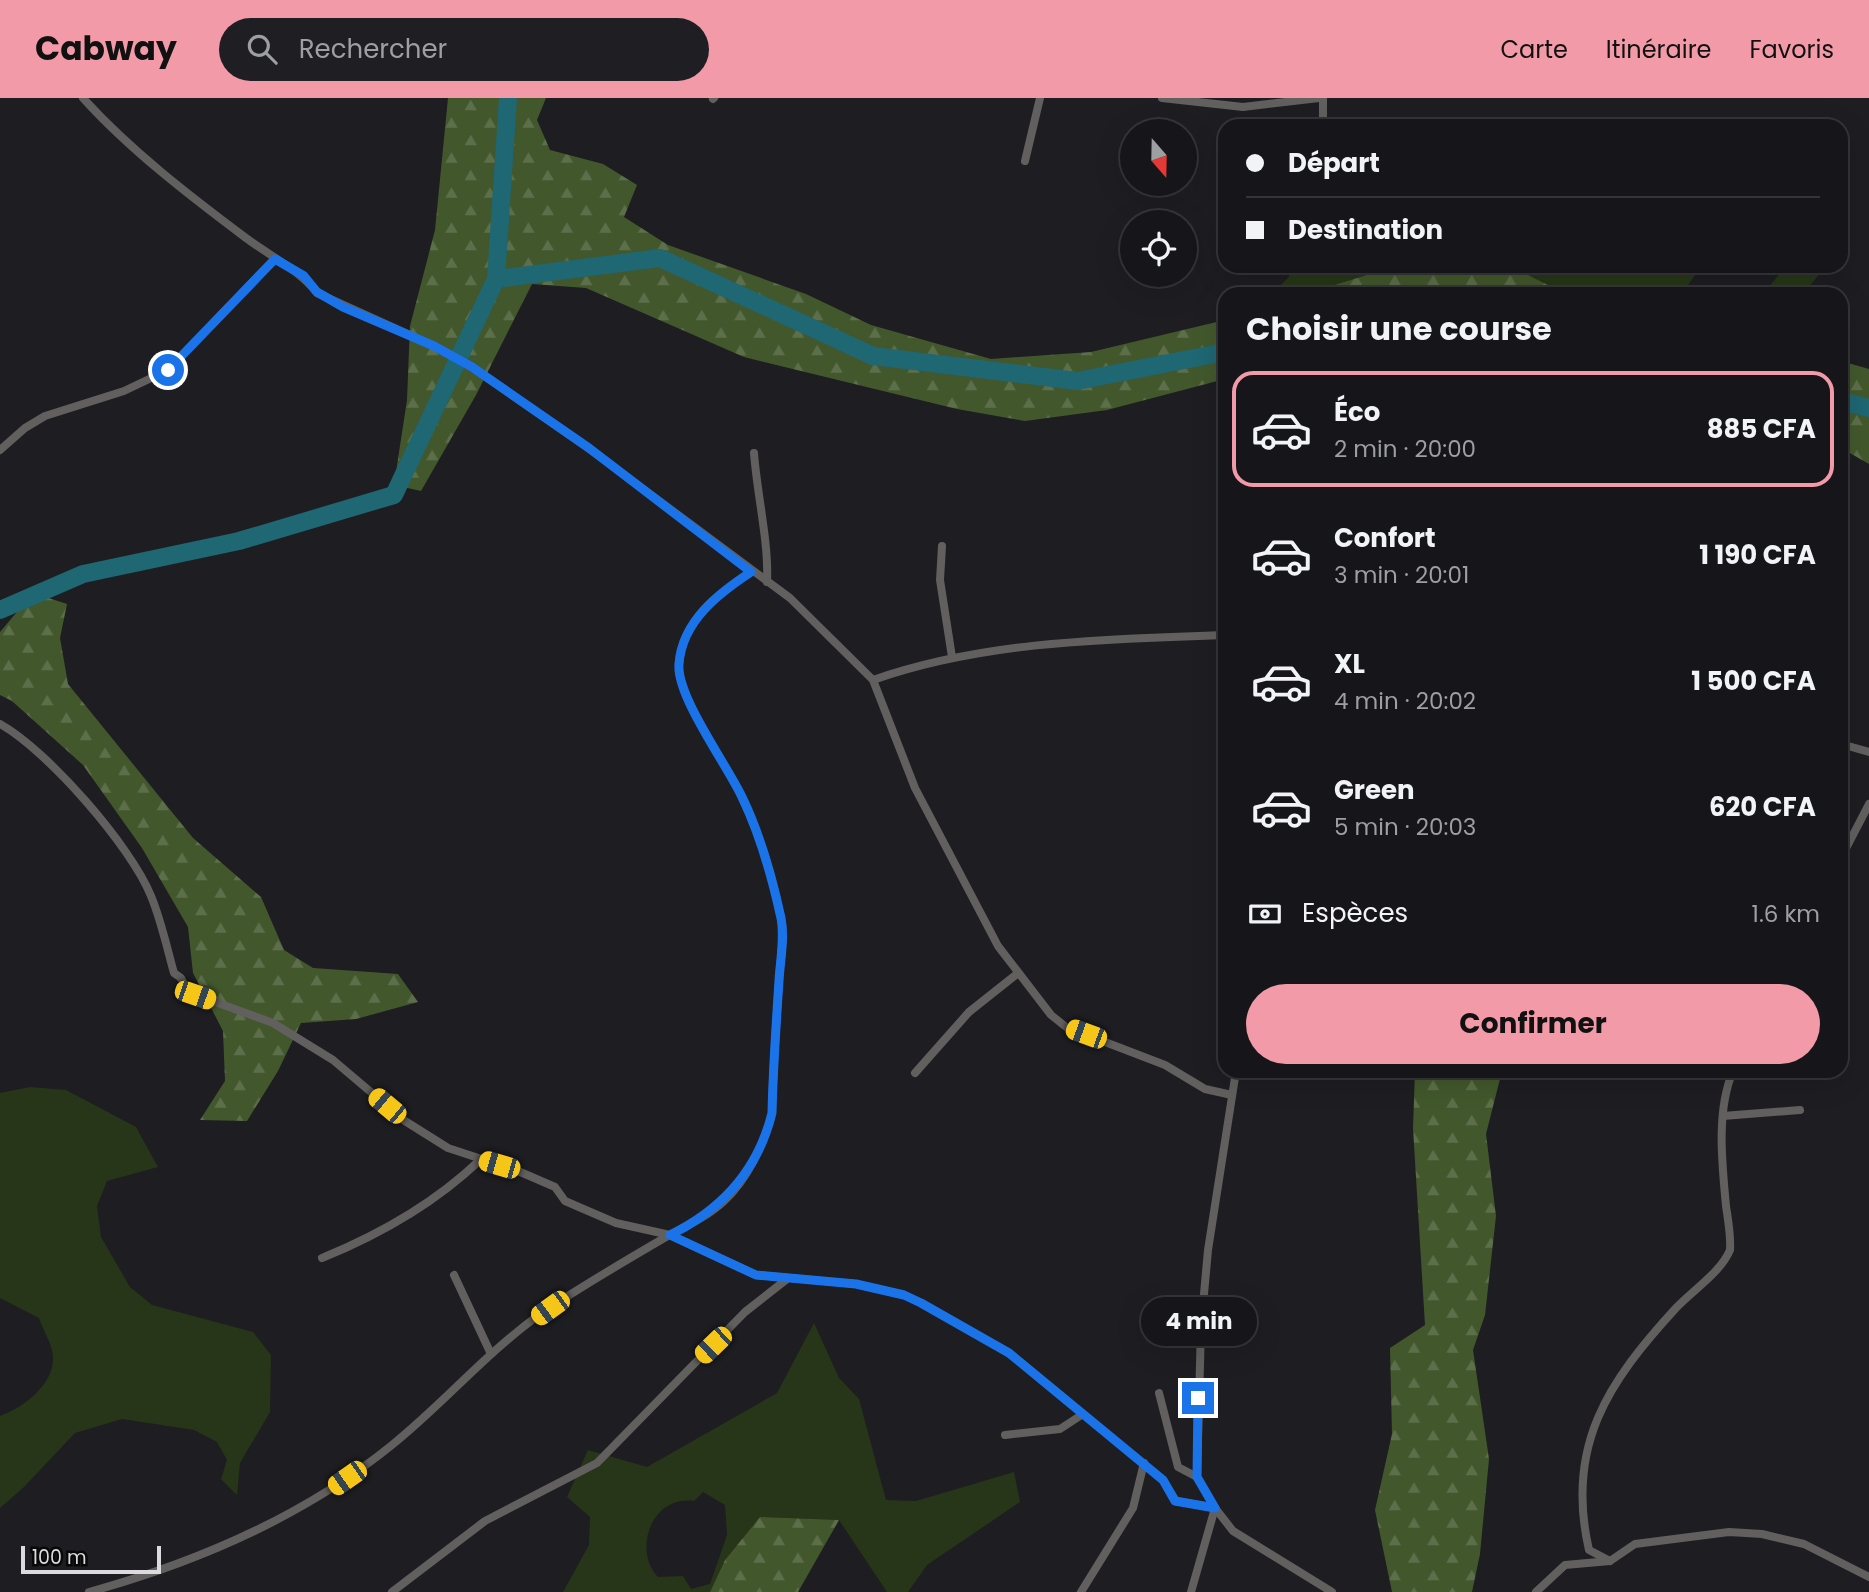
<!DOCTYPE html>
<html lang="fr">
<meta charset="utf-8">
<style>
body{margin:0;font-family:Poppins,sans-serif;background:#1f1f23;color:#f1f3f6;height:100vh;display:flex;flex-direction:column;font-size:26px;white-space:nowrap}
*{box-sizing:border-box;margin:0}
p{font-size:23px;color:#9e9fa2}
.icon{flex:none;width:38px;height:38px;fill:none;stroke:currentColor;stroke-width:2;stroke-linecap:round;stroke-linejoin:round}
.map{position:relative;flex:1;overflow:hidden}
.side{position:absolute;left:1218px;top:189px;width:630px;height:791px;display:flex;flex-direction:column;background:#16161a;border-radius:21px;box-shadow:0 7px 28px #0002,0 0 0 2px #353539}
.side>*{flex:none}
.banner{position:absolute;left:1218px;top:21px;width:630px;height:154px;border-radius:21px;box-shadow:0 7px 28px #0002,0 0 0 2px #353539;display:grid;align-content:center;height:154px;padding:0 28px;background:#16161a}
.needle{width:46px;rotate:160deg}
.buttons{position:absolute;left:1120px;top:21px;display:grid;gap:14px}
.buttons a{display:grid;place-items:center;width:77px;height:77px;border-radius:50%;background:#16161a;box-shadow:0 7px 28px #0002,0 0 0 2px #353539;font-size:35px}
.scale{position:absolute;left:21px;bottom:18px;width:140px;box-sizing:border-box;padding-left:7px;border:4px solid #dbdbde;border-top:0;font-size:19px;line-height:24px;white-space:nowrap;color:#dbdbde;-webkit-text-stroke:5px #080809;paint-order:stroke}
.end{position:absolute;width:32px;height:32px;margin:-16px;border:9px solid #1a73e8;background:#fff;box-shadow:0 0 0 4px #fff}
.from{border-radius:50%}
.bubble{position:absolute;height:49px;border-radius:24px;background:#16161a;box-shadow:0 7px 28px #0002,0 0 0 2px #353539;font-size:23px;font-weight:700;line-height:49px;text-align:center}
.car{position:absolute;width:21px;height:42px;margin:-21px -10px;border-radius:9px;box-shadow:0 0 5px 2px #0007;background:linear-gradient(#f5c518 24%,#345 0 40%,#f5c518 0 76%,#345 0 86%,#f5c518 0)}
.banner b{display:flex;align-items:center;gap:24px;height:66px;font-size:26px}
.banner b+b{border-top:2px solid #353539}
.banner i{width:18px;height:18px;background:#f1f3f6}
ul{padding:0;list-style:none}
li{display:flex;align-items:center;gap:21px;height:116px;margin:0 14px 10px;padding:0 14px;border:4px solid transparent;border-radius:21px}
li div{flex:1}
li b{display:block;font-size:26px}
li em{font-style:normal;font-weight:700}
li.current{border-color:#f39aa8}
li>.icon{width:63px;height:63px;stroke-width:1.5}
h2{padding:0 28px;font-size:32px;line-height:84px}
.pay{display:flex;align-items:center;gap:18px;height:77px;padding:0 28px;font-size:26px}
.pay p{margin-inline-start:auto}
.action{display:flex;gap:14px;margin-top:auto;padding:14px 28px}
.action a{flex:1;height:80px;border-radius:42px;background:#f39aa8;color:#111;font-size:28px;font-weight:700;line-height:80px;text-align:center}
header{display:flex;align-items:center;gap:42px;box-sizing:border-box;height:98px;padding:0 35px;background:#f39aa8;color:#111}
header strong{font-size:33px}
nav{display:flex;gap:38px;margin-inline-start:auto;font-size:24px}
.search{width:490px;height:63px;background:#1f1f23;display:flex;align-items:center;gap:18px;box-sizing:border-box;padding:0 24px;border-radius:38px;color:#9e9fa2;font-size:26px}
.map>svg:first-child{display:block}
.grass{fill:#273618;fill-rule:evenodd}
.forest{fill:url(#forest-firs)}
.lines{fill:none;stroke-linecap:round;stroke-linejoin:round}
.river{stroke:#1e6773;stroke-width:18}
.street{stroke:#61605e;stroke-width:8}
.route{stroke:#1a73e8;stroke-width:9}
</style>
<header>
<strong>Cabway</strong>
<div class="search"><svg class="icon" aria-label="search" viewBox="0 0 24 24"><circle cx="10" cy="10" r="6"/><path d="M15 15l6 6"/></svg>Rechercher</div>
<nav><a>Carte</a><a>Itinéraire</a><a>Favoris</a></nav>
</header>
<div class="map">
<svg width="1869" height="1494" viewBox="0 0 1869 1494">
<defs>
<pattern id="forest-firs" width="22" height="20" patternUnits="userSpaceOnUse" patternTransform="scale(1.75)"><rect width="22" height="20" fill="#42582c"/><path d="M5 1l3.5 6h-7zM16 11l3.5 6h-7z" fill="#5d6f4a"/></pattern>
</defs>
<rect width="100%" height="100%" fill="#1e1d22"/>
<g class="grass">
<path d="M1289,168h107l-91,28h-34l18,-17z"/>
<path d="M1510,168h191l-19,28h-116z"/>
<path d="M1786,168h40l-23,28h-40z"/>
<path d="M30,989l36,3 70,37 22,40 -51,14 -10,25 4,31 29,50 22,18 101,27 18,23 -1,57 -30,51 -3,32 -16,-16 6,-19 -10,-18 -23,-12 -72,-11 -47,14 -52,55 -23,20v-92c23,-8 55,-32 53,-60 -1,-12 -10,-26 -14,-38l-39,-20v-205z"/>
<path d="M814,1225l25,55 20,21 27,101 30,1 98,-29 6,30 -93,63 -19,27h-21l-48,-72 -79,-3 -35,43 -15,32h-147l26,-47 1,-28 -23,-20 21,-47 59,17 130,-74zM703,1394l22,13 2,30 -17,49 -19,5 -8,-13 -25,1c-26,-27 -6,-82 36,-76z"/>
</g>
<g class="forest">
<path d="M448,0h98l-9,22 13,30 53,14 34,21 -13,32 44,28 138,49 65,31 120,34 100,-7 134,-32v59l-118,31 -82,11 -68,-12 -213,-52 -158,-69 -54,-4 -56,111 -55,96 -27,-6 13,-85 3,-74 25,-96z"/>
<path d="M1396,168h114l56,28h-261z"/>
<path d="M1841,263l28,8v95l-28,-16z"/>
<path d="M33,495l34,11 -7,34 8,46 125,154 68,59 23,53 29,18 85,6 20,28 -62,17 -55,4 -23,48 -31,50 -47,-1 25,-39 -2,-50 -30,-58 -5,-46 -46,-79 -59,-83 -71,-64 -12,-6v-63z"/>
<path d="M1415,973h87l-16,63 10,82 -11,99 -12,35 16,109 -9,95 -8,38h-80l-17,-82 17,-76 -2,-86 35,-23 -12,-197z"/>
<path d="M760,1419l79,3 -41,72h-88l15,-32z"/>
</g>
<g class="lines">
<g class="river">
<path d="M496,181l164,-21 213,98 204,25 148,-29"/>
<path d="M1841,303l28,7"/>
<path d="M0,512l83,-36 156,-33 155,-46 102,-216 12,-181"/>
</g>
<g class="street">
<path d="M83,0c47,52 107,98 163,140 24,18 52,31 71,55l117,53 38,21 116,81 202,150 83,82 42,108 83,158 53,69 15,12 99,38 40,24 27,6"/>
<path d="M1162,0l81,9 76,-9"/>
<path d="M713,1l1,-1"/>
<path d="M1323,28v-28"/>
<path d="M1025,63l15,-63"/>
<path d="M0,352l25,-22 20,-12 79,-25 44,-21 107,-111"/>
<path d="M754,355c3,41 15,90 13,129"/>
<path d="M942,448l-2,34 12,77"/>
<path d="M873,582c111,-39 234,-41 352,-45"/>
<path d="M0,626c47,26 131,122 151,172 10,24 16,52 23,77l7,5 7,14 85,31 60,37 72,61 43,27 70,23 37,16 10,14 51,22 54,12 86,40 100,9 48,11 17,8 88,50 154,127 13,21 39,7 18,23 99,61"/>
<path d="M1841,646l28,8"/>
<path d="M1841,760l28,-54"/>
<path d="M915,975l54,-61 48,-38"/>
<path d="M1723,1018l77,-6"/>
<path d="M322,1160c59,-24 112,-54 158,-98"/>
<path d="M454,1177l37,79"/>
<path d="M1159,1295l19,74 19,10"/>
<path d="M1005,1337l55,-6 23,-15"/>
<path d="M1610,1463l-21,-11c-24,-104 19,-168 87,-242 17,-18 45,-36 54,-58 1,-15 -2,-30 -4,-44 -4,-43 -10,-95 7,-135"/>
<path d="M89,1494c109,-30 214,-75 303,-147 51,-41 94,-92 147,-130 41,-28 84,-53 127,-78 20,-11 41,-20 58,-36 23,-21 41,-58 48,-88 1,-44 4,-88 7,-132 1,-20 6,-43 2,-63 -8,-39 -20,-80 -37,-116 -14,-34 -68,-105 -65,-138 3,-43 40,-71 72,-92"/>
<path d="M392,1494l93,-71 112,-58 148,-151 42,-33"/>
<path d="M1081,1494l52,-84 11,-45"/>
<path d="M1191,1494l24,-84 -18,-31 4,-150 7,-77 28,-179"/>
<path d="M1536,1494l29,-27 45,-4 25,-17 94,-12 33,2 42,10 65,33"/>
</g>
</g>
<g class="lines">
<path class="route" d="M168,272l107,-111 29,17 13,16 26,15 91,39 38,21 117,81 162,124c-32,21 -69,49 -72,92 -3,32 48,101 63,133 18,37 30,80 39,121 4,20 -1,43 -2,63 -3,44 -6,88 -7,132 -14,57 -51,97 -102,122l86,40 100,9 48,11 17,8 88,50 154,127 12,21 40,7 -18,-31 1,-79"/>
</g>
</svg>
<div class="buttons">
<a><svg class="needle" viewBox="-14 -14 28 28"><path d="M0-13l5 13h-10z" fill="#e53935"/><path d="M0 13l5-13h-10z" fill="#9e9fa2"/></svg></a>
<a><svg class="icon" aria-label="locate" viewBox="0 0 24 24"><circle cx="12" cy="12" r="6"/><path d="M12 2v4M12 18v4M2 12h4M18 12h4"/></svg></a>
</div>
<div class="scale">100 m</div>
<i class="end from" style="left:168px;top:272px"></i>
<i class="end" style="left:1198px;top:1300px"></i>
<div class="bubble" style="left:1141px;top:1199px;width:116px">4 min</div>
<i class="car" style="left:195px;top:897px;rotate:109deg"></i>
<i class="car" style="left:1086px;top:936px;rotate:290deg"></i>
<i class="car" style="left:387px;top:1008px;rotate:310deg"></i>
<i class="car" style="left:499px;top:1067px;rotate:286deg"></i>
<i class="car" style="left:550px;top:1210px;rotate:234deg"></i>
<i class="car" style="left:713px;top:1247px;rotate:226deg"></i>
<i class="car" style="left:347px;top:1380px;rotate:235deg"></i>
<div class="banner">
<b><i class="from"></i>Départ</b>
<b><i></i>Destination</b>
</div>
<section class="side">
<h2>Choisir une course</h2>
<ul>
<li class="current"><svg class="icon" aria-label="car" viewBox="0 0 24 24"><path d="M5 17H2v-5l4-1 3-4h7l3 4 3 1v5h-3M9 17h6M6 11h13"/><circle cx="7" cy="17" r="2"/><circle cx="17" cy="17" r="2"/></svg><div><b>Éco</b><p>2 min · 20:00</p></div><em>885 CFA</em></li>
<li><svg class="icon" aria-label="car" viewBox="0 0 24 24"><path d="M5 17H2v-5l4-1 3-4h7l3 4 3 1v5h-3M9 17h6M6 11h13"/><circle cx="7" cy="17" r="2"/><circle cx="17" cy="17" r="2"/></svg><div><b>Confort</b><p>3 min · 20:01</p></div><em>1 190 CFA</em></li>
<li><svg class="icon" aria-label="car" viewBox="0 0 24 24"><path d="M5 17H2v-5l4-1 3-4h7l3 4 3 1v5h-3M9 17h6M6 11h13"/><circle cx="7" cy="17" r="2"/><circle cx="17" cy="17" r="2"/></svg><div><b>XL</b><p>4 min · 20:02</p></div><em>1 500 CFA</em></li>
<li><svg class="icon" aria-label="car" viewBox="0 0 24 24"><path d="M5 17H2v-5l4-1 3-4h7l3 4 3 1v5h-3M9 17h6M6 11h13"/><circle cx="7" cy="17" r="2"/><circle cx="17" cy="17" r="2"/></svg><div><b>Green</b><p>5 min · 20:03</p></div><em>620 CFA</em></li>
</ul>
<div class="pay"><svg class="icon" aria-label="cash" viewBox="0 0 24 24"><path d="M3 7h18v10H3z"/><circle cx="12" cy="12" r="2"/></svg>Espèces<p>1.6 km</p></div>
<div class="action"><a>Confirmer</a></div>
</section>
</div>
